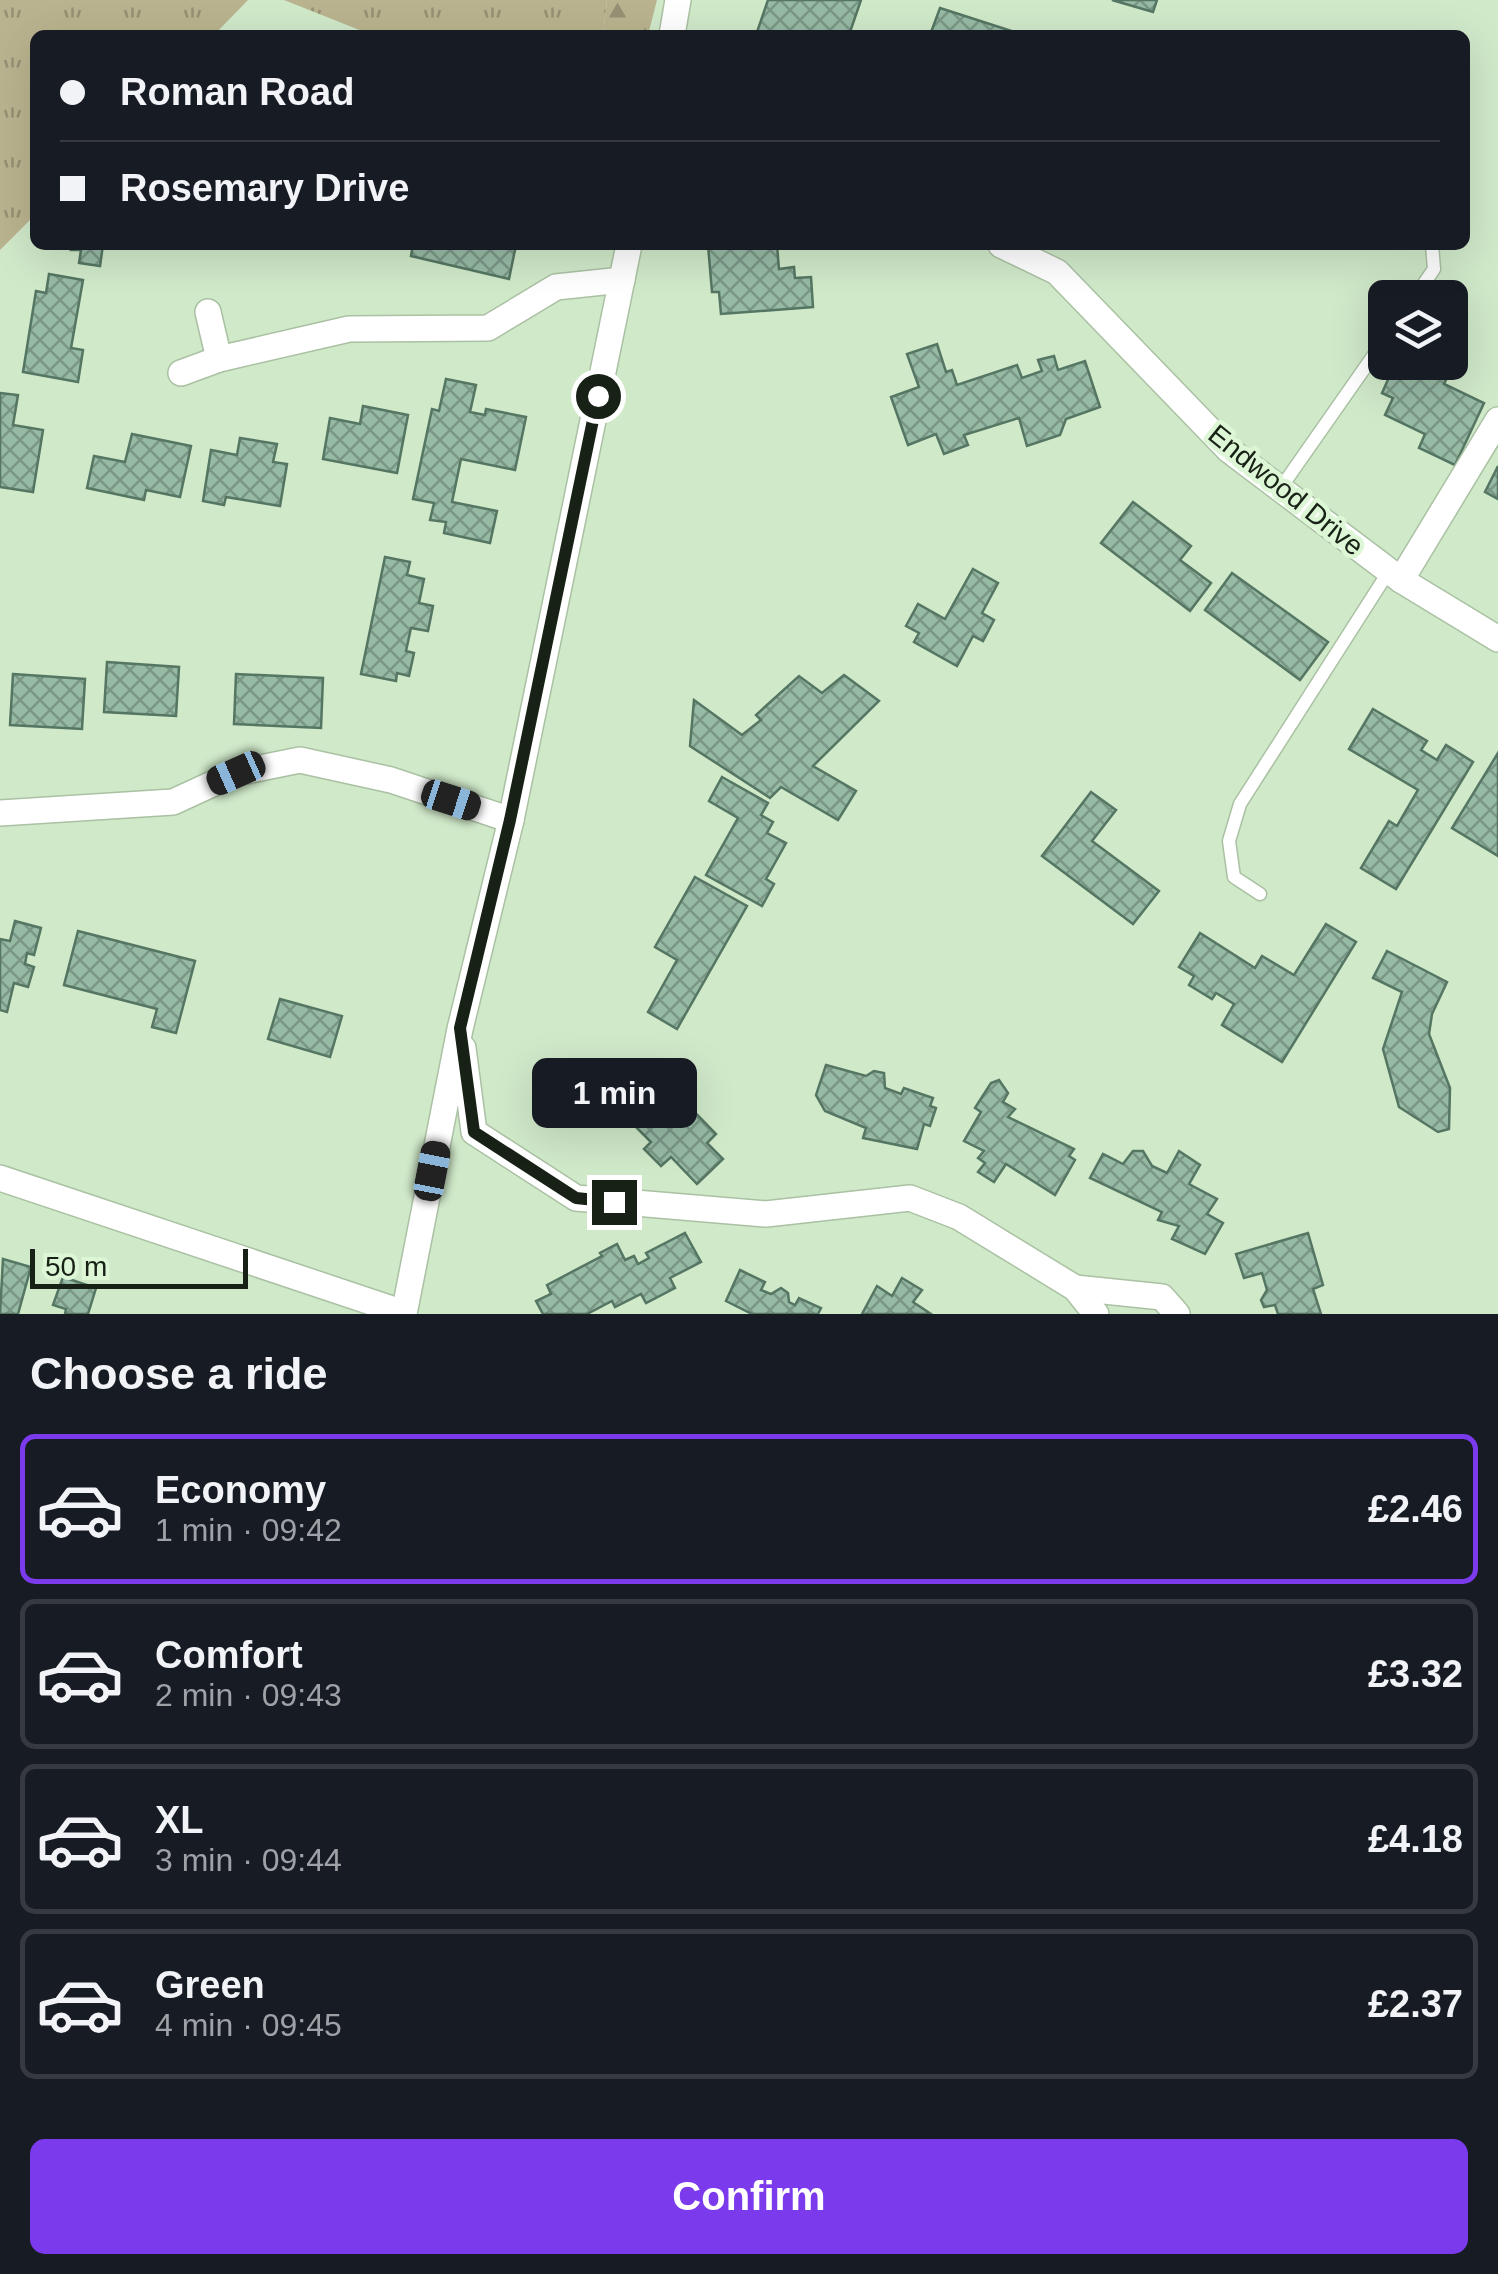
<!DOCTYPE html>
<meta charset="utf-8">
<style>
body{margin:0;font-family:Helvetica,sans-serif;background:#20242c;color:#f1f3f6;height:100vh;display:flex;flex-direction:column;font-size:38px;white-space:nowrap}
*{box-sizing:border-box;margin:0}
p{font-size:32px;color:#9ea1a6}
.icon{flex:none;width:55px;height:55px;fill:none;stroke:currentColor;stroke-width:2;stroke-linecap:round;stroke-linejoin:round}
.map{position:relative;height:1314px;overflow:hidden}
.panel{display:flex;flex-direction:column;background:#171b24;flex:1}
.panel>*{flex:none}
.banner{position:absolute;left:30px;top:30px;width:1440px;height:220px;border-radius:15px;box-shadow:0 10px 40px #0002;display:grid;align-content:center;height:220px;padding:0 30px;background:#171b24}
.tools{position:absolute;left:1368px;top:280px;display:grid;gap:20px}
.tools a{display:grid;place-items:center;width:100px;height:100px;border-radius:15px;background:#171b24;box-shadow:0 10px 40px #0002;font-size:50px}
.scale{position:absolute;left:30px;bottom:25px;width:218px;box-sizing:border-box;padding-left:10px;border:5px solid #182116;border-top:0;font-size:28px;line-height:35px;white-space:nowrap;color:#182116;-webkit-text-stroke:8px #ddf6d6;paint-order:stroke}
.end{position:absolute;width:45px;height:45px;margin:-22px;border:12px solid #182116;background:#fff;box-shadow:0 0 0 5px #fff}
.from{border-radius:50%}
.bubble{position:absolute;height:70px;border-radius:15px;background:#171b24;box-shadow:0 10px 40px #0002;font-size:32px;font-weight:800;line-height:70px;text-align:center}
.car{position:absolute;width:30px;height:60px;margin:-30px -15px;border-radius:12px;box-shadow:0 0 8px 2px #0007;background:linear-gradient(#222 24%,#8ab4d8 0 40%,#222 0 76%,#8ab4d8 0 86%,#222 0)}
.banner b{display:flex;align-items:center;gap:35px;height:95px;font-size:38px}
.banner b+b{border-top:2px solid #363941}
.banner i{width:25px;height:25px;background:#f1f3f6}
ul{padding:0;list-style:none}
li{display:flex;align-items:center;gap:30px;height:150px;margin:0 20px 15px;padding:0 10px;border:5px solid #363941;border-radius:15px}
li div{flex:1}
li b{display:block;font-size:38px}
li em{font-style:normal;font-weight:800}
li.active{border-color:#7c3aed}
li>.icon{width:90px;height:90px;stroke-width:1.5}
h2{padding:0 30px;font-size:45px;line-height:120px}
.primary-button{display:flex;gap:20px;margin-top:auto;padding:20px 30px}
.primary-button a{flex:1;height:115px;border-radius:15px;background:#7c3aed;color:#fff;font-size:40px;font-weight:800;line-height:115px;text-align:center}
.map>svg:first-child{display:block}
.grass{fill:url(#grass-tufts)}
.forest{fill:url(#forest-firs)}
.building{fill:url(#building-cross-hatch);stroke:#547662;stroke-width:2.5}
.lines{fill:none;stroke-linecap:round;stroke-linejoin:round}
.lane-casing{stroke:#aac1a3;stroke-width:15}
.street-casing{stroke:#aac1a3;stroke-width:28}
.lane{stroke:#fff;stroke-width:12}
.street{stroke:#fff;stroke-width:25}
.route{stroke:#182116;stroke-width:12}
.labels{text-anchor:middle;dominant-baseline:central;stroke-width:9;stroke-linejoin:round;paint-order:stroke}
.street-label{font-size:28px;fill:#182116;stroke:#ddf6d6}
</style>
<div class="map">
<svg width="1498" height="1314" viewBox="0 0 1498 1314">
<defs>
<pattern id="grass-tufts" width="24" height="20" patternUnits="userSpaceOnUse" patternTransform="scale(2.5)"><rect width="24" height="20" fill="#bab38f"/><path d="M3 7l-1-3M5 7V3M7 7l1-3M15 17l-1-3M17 17v-4M19 17l1-3" fill="none" stroke="#969174"/></pattern>
<pattern id="forest-firs" width="22" height="20" patternUnits="userSpaceOnUse" patternTransform="scale(2.5)"><rect width="22" height="20" fill="#bab38f"/><path d="M5 1l3.5 6h-7zM16 11l3.5 6h-7z" fill="#969174"/></pattern>
<pattern id="building-cross-hatch" width="8" height="8" patternUnits="userSpaceOnUse" patternTransform="scale(2.5)"><rect width="8" height="8" fill="#97baa5"/><path d="M0 0l8 8M0 8l8-8" fill="none" stroke="#7a9785"/></pattern>
</defs>
<rect width="100%" height="100%" fill="#d0e9c9"/>
<g class="grass">
<path d="M0,0h248l-34,35h-179v180l-35,35z"/>
<path d="M284,0h323l-4,35h-231z"/>
</g>
<path class="forest" d="M607,0h50l-9,35h-45z"/>
<g class="building">
<path d="M768,0h93l-12,35h-93z"/>
<path d="M1112,0h45l-4,12z"/>
<path d="M940,8l84,27h-94z"/>
<path d="M72,245h31l-3,21 -21,-3 2,-13h-10z"/>
<path d="M413,245h103l-7,34 -98,-23z"/>
<path d="M708,245h69l2,24 15,-2 1,11 16,-1 2,30 -92,7 -2,-22h-7z"/>
<path d="M49,274l34,6 -12,68 12,2 -5,32 -55,-10 13,-81 10,2z"/>
<path d="M937,344l9,28 6,-2 5,15 60,-20 5,13 20,-7 -4,-11 16,-4 4,14 27,-9 15,46 -34,12 -6,16 -33,11 -8,-28 -55,17 4,10 -24,9 -8,-20 -28,11 -17,-48 28,-10 -12,-33z"/>
<path d="M1416,362h15l19,9 -6,13 40,19 -29,62 -36,-17 6,-14 -40,-19 8,-17 -11,-5 12,-27 17,7z"/>
<path d="M446,379l30,6 -6,27 15,3 1,-6 40,8 -11,53 -54,-11 -9,43 45,9 -7,32 -46,-10 2,-11 -16,-2 4,-17 -21,-4 19,-90 7,2z"/>
<path d="M0,393l18,2 -5,30 30,5 -10,62 -33,-5z"/>
<path d="M363,406l45,9 -11,58 -74,-14 7,-41 30,6z"/>
<path d="M132,434l59,12 -11,51 -34,-7 -2,10 -57,-12 7,-32 31,6z"/>
<path d="M240,438l37,6 -4,18 14,2 -7,42 -54,-9 -2,8 -21,-4 8,-51 26,5z"/>
<path d="M1498,466v33l-13,-7z"/>
<path d="M1133,502l58,44 -11,14 31,23 -21,28 -89,-68z"/>
<path d="M385,557l25,5 -3,13 17,4 -5,24 14,3 -5,25 -17,-3 -5,23 8,2 -5,23 -12,-3 -1,8 -35,-7z"/>
<path d="M973,569l25,14 -16,30 12,7 -11,21 -10,-5 -16,30 -43,-24 5,-9 -13,-7 12,-22 27,15z"/>
<path d="M1232,573l96,69 -28,38 -95,-70z"/>
<path d="M107,662l72,5 -3,49 -72,-4z"/>
<path d="M13,674l72,5 -3,50 -72,-4z"/>
<path d="M236,674l87,4 -2,50 -87,-4z"/>
<path d="M844,675l35,26 -66,65 43,25 -18,29 -57,-33 -11,11 -80,-52 4,-46 48,35 19,-15 -5,-5 43,-39 23,17z"/>
<path d="M1373,709l54,32 -6,9 16,10 9,-15 27,17 -77,127 -35,-21 28,-47 8,5 21,-36 -69,-41z"/>
<path d="M1498,753v103l-46,-28z"/>
<path d="M722,777l46,26 -7,12 12,7 -6,11 19,10 -20,36 8,5 -12,22 -56,-31 32,-57 -29,-17z"/>
<path d="M1091,792l25,18 -24,31 67,50 -26,33 -91,-68z"/>
<path d="M695,877l52,29 -70,123 -29,-17 29,-52 -22,-13z"/>
<path d="M15,921l26,7 -7,27 -7,-2 -2,11 9,3 -6,20 -14,-4 -7,29 -7,-2v-71l10,2z"/>
<path d="M1326,924l30,18 -74,120 -60,-37 12,-21 -18,-11 -4,6 -23,-14 5,-9 -15,-9 21,-34 55,35 7,-12 32,19z"/>
<path d="M78,931l117,30 -19,72 -24,-6 5,-18 -93,-24z"/>
<path d="M1387,951l60,31 -15,32 -3,20 21,54 -1,41 -11,3 -39,-25 -16,-58 19,-57 -29,-14z"/>
<path d="M280,999l62,17 -12,41 -62,-18z"/>
<path d="M826,1065l40,11 8,-5 10,2 1,15 16,6 3,-6 29,10 -3,8 6,2 -6,18 -6,-2 -7,25 -54,-11 3,-10 -41,-17 -9,-16z"/>
<path d="M999,1080l9,13 -5,9 12,7 -7,8 66,32 -5,7 6,4 -20,35 -49,-31 -12,18 -16,-10 7,-9 -7,-5 6,-7 -20,-10 17,-29 -6,-4 16,-25z"/>
<path d="M648,1084l17,16 9,-9 42,43 -9,9 16,16 -26,25 -26,-27 -10,9 -17,-17 7,-7 -31,-31z"/>
<path d="M1133,1151h10l9,15 15,7 12,-22 21,14 -11,19 28,15 -10,15 16,9 -18,31 -33,-15 7,-13 -21,-6 4,-8 -72,-34 13,-24 20,10z"/>
<path d="M685,1233l16,29 -31,16 5,10 -29,15 -5,-9 -26,13 -3,-6 -25,13h-44l-7,-13 15,-7 -4,-9 55,-29 -2,-3 17,-9 8,16 9,-4 4,8 11,-6 -3,-5z"/>
<path d="M1308,1233l15,52 -10,4 8,25h-43l-3,-9 -11,2 -3,-7 6,-10 -5,-17 -18,5 -8,-24z"/>
<path d="M3,1259l28,8 -13,47h-18z"/>
<path d="M740,1270l25,12 -4,8 10,4 10,-6 7,5 1,9 6,3 4,-7 22,10 -3,6h-66l-26,-13z"/>
<path d="M63,1277l33,11 -8,26h-23l1,-5 -13,-4z"/>
<path d="M902,1278l20,12 -9,12 18,12h-69l15,-28 15,10z"/>
</g>
<g class="lines">
<defs>
<g id="lane">
<path d="M1414,298l20,-29 -2,-24"/>
<path d="M1280,489l105,-150"/>
<path d="M1260,894l-26,-17 -5,-36 11,-37 149,-233"/>
</g>
<g id="street">
<path d="M672,35l6,-35"/>
<path d="M1001,245l56,27 172,178 172,130 97,59"/>
<path d="M208,312l11,47"/>
<path d="M181,373l38,-14 130,-30 139,-1 68,-41 66,-7"/>
<path d="M1401,580l97,-160"/>
<path d="M0,813l173,-11 63,-29 64,-13 91,20 120,40"/>
<path d="M463,1048l11,84 102,66 190,16 144,-16 49,19 116,71 21,26"/>
<path d="M0,1178l404,135"/>
<path d="M1075,1288l87,9 15,17"/>
<path d="M404,1314l56,-285 51,-209 118,-575"/>
</g>
</defs>
<use href="#lane" class="lane-casing"/>
<use href="#street" class="street-casing"/>
<use href="#lane" class="lane"/>
<use href="#street" class="street"/>
</g>
<g class="lines">
<path class="route" d="M598,396l-88,424 -50,208 14,104 102,66 38,4"/>
</g>
<g class="labels">
<g class="street-label">
<text transform="translate(1286 490) rotate(39)">Endwood Drive</text>
</g>
</g>
</svg>
<div class="tools">
<a><svg class="icon" aria-label="layers" viewBox="0 0 24 24"><path d="M12 4l9 5-9 5-9-5zM3 14l9 5 9-5"/></svg></a>
</div>
<div class="scale">50 m</div>
<i class="end from" style="left:598px;top:396px"></i>
<i class="end" style="left:614px;top:1202px"></i>
<div class="bubble" style="left:532px;top:1058px;width:165px">1 min</div>
<i class="car" style="left:236px;top:773px;rotate:246deg"></i>
<i class="car" style="left:451px;top:800px;rotate:108deg"></i>
<i class="car" style="left:432px;top:1171px;rotate:11deg"></i>
<div class="banner">
<b><i class="from"></i>Roman Road</b>
<b><i></i>Rosemary Drive</b>
</div>
</div>
<section class="panel">
<h2>Choose a ride</h2>
<ul>
<li class="active"><svg class="icon" aria-label="car" viewBox="0 0 24 24"><path d="M5 17H2v-5l4-1 3-4h7l3 4 3 1v5h-3M9 17h6M6 11h13"/><circle cx="7" cy="17" r="2"/><circle cx="17" cy="17" r="2"/></svg><div><b>Economy</b><p>1 min · 09:42</p></div><em>£2.46</em></li>
<li><svg class="icon" aria-label="car" viewBox="0 0 24 24"><path d="M5 17H2v-5l4-1 3-4h7l3 4 3 1v5h-3M9 17h6M6 11h13"/><circle cx="7" cy="17" r="2"/><circle cx="17" cy="17" r="2"/></svg><div><b>Comfort</b><p>2 min · 09:43</p></div><em>£3.32</em></li>
<li><svg class="icon" aria-label="car" viewBox="0 0 24 24"><path d="M5 17H2v-5l4-1 3-4h7l3 4 3 1v5h-3M9 17h6M6 11h13"/><circle cx="7" cy="17" r="2"/><circle cx="17" cy="17" r="2"/></svg><div><b>XL</b><p>3 min · 09:44</p></div><em>£4.18</em></li>
<li><svg class="icon" aria-label="car" viewBox="0 0 24 24"><path d="M5 17H2v-5l4-1 3-4h7l3 4 3 1v5h-3M9 17h6M6 11h13"/><circle cx="7" cy="17" r="2"/><circle cx="17" cy="17" r="2"/></svg><div><b>Green</b><p>4 min · 09:45</p></div><em>£2.37</em></li>
</ul>
<div class="primary-button"><a>Confirm</a></div>
</section>
